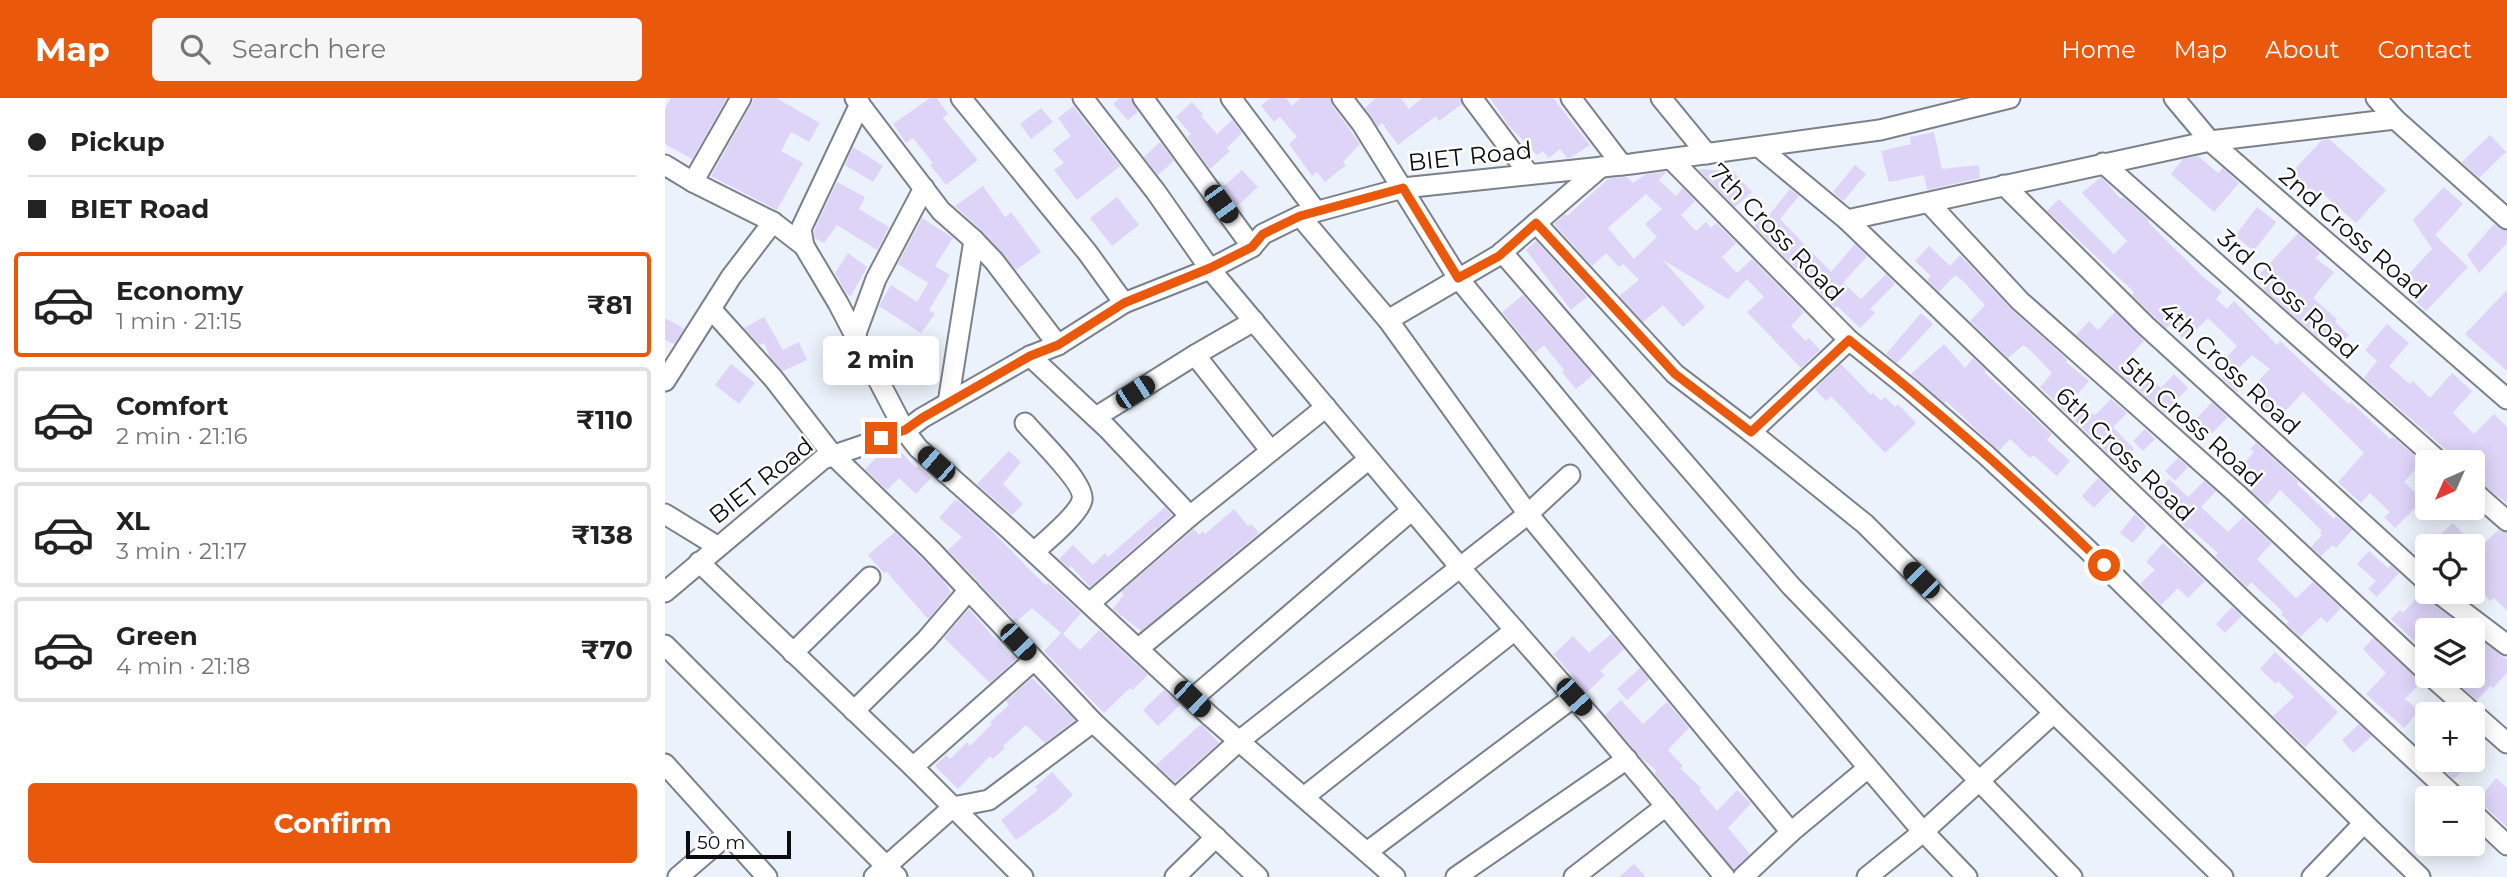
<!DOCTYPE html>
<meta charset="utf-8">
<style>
body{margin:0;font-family:Montserrat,sans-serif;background:#f6f6f6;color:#222;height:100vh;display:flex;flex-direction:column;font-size:26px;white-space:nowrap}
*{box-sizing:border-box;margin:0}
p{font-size:23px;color:#767676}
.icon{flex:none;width:38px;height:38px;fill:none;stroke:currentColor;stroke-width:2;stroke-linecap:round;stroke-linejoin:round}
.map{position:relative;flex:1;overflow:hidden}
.drawer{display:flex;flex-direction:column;background:#fff;width:665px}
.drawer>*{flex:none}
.top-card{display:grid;align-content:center;height:154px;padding:0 28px;background:#fff}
.needle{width:46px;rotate:225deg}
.controls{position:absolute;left:1750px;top:352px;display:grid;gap:14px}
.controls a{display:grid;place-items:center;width:70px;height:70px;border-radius:7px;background:#fff;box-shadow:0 4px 18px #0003;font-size:35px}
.scale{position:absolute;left:21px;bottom:18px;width:105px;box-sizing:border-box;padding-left:7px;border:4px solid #0a0c0f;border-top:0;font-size:19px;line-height:24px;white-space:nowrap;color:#0a0c0f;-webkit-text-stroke:5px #fff;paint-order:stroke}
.end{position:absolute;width:32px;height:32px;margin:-16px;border:9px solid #ea580c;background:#fff;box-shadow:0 0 0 4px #fff}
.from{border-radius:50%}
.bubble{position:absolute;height:49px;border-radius:7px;background:#fff;box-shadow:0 4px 18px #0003;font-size:23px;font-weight:700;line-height:49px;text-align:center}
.car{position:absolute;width:21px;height:42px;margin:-21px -10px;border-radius:9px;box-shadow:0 0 5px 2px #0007;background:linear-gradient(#222 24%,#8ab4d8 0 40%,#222 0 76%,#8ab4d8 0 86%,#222 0)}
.top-card b{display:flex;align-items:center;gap:24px;height:66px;font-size:26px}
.top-card b+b{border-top:2px solid #e0e0e0}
.top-card i{width:18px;height:18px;background:#222}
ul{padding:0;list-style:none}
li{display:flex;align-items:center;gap:21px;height:105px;margin:0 14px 10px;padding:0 14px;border:4px solid #e0e0e0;border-radius:7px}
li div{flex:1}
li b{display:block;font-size:26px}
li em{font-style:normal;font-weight:700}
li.current{border-color:#ea580c}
li>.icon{width:63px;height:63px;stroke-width:1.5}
.primary-button{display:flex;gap:14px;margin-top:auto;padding:14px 28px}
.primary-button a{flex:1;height:80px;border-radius:7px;background:#ea580c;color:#fff;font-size:28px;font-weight:700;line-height:80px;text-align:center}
header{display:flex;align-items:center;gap:42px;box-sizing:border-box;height:98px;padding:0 35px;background:#ea580c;color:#fff}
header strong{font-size:33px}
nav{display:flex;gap:38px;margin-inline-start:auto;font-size:24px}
.search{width:490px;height:63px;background:#f6f6f6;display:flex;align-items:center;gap:18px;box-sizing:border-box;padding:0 24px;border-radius:7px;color:#767676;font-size:26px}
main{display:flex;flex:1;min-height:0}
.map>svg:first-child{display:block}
.building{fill:#ddd4f8;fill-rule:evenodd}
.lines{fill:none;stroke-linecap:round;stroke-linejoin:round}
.minor-casing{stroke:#7b8189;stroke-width:23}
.minor{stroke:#fff;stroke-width:19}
.route{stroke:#ea580c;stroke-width:9}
.labels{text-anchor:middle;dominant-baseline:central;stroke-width:5;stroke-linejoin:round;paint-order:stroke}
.street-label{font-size:24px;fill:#0a0c0f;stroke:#fff}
</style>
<header>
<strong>Map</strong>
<div class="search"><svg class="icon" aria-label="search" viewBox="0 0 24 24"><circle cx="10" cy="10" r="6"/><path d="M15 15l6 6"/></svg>Search here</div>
<nav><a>Home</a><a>Map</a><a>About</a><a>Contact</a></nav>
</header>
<main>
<section class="drawer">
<div class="top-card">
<b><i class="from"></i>Pickup</b>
<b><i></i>BIET Road</b>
</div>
<ul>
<li class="current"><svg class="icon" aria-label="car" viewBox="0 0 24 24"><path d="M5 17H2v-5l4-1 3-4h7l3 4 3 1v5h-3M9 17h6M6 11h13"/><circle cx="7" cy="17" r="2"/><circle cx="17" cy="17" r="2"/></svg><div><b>Economy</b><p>1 min · 21:15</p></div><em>₹81</em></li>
<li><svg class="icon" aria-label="car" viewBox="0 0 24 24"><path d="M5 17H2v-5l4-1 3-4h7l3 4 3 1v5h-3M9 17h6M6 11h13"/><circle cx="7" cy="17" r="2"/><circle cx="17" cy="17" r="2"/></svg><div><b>Comfort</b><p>2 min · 21:16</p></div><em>₹110</em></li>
<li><svg class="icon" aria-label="car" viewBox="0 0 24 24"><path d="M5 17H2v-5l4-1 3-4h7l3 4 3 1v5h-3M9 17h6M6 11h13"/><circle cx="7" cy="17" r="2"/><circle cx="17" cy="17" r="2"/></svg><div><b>XL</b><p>3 min · 21:17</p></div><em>₹138</em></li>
<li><svg class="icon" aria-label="car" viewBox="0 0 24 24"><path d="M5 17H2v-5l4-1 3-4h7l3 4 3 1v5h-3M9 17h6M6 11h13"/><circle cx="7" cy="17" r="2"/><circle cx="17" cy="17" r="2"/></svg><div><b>Green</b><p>4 min · 21:18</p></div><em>₹70</em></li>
</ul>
<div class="primary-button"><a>Confirm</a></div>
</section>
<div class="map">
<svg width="1842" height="779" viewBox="0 0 1842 779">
<rect width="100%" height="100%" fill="#ecf2fb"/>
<g class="building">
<path d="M6,0h56l-35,61 -27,-15v-36z"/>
<path d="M90,0h21l44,25 -11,19 -18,-10 -10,19 22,12 -26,47 -66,-34z"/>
<path d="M265,0h7l11,16 -5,4 35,42 -32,25 -16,-20 3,-2 -20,-25 -7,5 -13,-19z"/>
<path d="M455,0h11l7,14 -10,8 -15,-16z"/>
<path d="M605,0h16l6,8 9,-8h29l2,7 28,39 -17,18 3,3 -21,17 -8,-10 -5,4 -23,-32 8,-7 -17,-20 -6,5 -13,-16z"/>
<path d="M711,0h25l8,11 13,-11h38l2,6 -23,17 -3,-5 -38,29 -16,-22 -4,4 -13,-19z"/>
<path d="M825,0h63l37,47 -20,13h-3l-7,-9 -11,9 -6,-7 -6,4 -28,-29z"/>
<path d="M527,4l11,12 -2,2 16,18 15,-14 10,13 -15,15 3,3 -20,18 -23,-32 4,-3 -15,-17z"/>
<path d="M408,8l47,60 -43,34 -23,-30 10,-7 -11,-13 18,-14 -13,-18z"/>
<path d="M376,10l12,14 -22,17 -11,-15z"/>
<path d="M1269,34l8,37 37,-4 1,13 -53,12 -3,-15 -35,7 -8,-31 30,-7 -1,-7z"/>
<path d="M1825,37l16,17 -27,26 -17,-16z"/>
<path d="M1664,41l57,51 -30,33 -33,-29 -5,6 -28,-26 32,-34z"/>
<path d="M495,44l14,19 -16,14 -14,-18z"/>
<path d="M188,49l30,19 -10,16 -28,-17z"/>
<path d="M1533,58l20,17 5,-5 16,15 -25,29 -43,-38 12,-15z"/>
<path d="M1190,67l11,9 -23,27 -10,-9z"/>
<path d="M1033,71l35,2 19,21 -17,15z"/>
<path d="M577,72l16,17 -21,19 -14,-19z"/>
<path d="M1001,74l-7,8 17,16 7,-8 12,13 -14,14 15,16 10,-9 5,6 5,-5 20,20 -14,14 15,16 15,-14 52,53 -13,14 15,15 3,-3 11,12 -19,18 -54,-56 17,-15 -17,-18 -19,20 -65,-39 42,47 -22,20 -20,-22 -20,17 -24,-26 20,-16 -16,-16 -4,3 -13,-14 -14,13 -38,-42 11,-10 2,2 40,-36 -1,-1 21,-2 6,6 13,-9zM981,96l16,15 -17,15 12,13 -23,22 -26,-31z"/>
<path d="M1436,79l20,22 2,-2 26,23 -1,2 54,54 20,16 -6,7 11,10 7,-8 43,44 3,-4 51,48 18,15 2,-2 39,37 3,-2 29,25 -18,20 19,18 -28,28 -11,-11 6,-5 -20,-19 -9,10 -23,-21 26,-29 -61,-61 -28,30 -28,-30 23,-23 -18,-14 -16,16 -12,-11 13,-14 -29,-28 -23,23 -16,-16 -3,3 -34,-33 2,-3 -87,-81 12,-12 55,55 13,-13 -45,-48z"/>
<path d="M172,84l28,15 -6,12 30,18 -12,23 -40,-25 -13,18 -9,-5 -1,-7z"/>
<path d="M318,88l22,31 6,-5 30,40 -25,18 -33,-38 -28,-26z"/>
<path d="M1779,89l19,17 -28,31 33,32 -42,44 -15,-14 9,-10 -13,-11 25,-27 -19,-29z"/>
<path d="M1125,91l9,7 -19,23 51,53 24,-28 12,12 -24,27 18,16 25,-25 9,10 -25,25 5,4 -15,15 -23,-22 -2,2 -81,-82 14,-13 2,1z"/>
<path d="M452,99l22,28 -27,21 -22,-28z"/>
<path d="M1592,109l19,15 -22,29 -19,-15z"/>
<path d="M257,120l31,20 -18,28 15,9 -21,35 6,4 -14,19 -42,-27 12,-21 26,17 11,-19 -30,-19z"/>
<path d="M1829,126l13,7v12l-28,30 -12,-18z"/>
<path d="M1633,135l22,20 -5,5 19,14 -21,26 24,21 -2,3 14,13 -8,8 -14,-12 -7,8 -57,-50 1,-2 -9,-8z"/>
<path d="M871,143l51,56 -16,13 -45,-60z"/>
<path d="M1264,148l21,20 10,-11 52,55 56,50 -2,2 23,19 -14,16 15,15 5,3 16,-16 16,14 -14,14 21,22 -15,15 -79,-77 12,-14 -21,-22 -8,-6 -15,13 -38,-37 15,-16 -22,-24 -8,-6 -16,17 -12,-12 4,-4 -16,-15z"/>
<path d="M183,155l19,14 -16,29 -4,-2 -12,-21z"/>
<path d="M1842,192v81l-42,-37z"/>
<path d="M858,197l70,80 -17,14 -14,-17 2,-2 -20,-25 -9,8 -33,-41z"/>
<path d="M1450,214l29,29 -15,16 32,31 13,-14 14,14 -12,13 2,2 -11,12 -91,-80 13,-14 9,9z"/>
<path d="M1256,215l12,11 -36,39 -11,-9z"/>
<path d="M99,219l19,33 16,-8 8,18 -24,11 -13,-14 -6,-14 -4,2 -16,-17z"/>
<path d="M0,220l19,11 -10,15 -9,-4z"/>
<path d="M1722,226l22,19 -20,23 21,18 3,-3 16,16h2l21,-24 20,18 -19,22 21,21 20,-20 13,13v76l-34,-25v-16h-13l-96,-84 13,-17 -12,-11z"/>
<path d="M1279,246l21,24 8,-10 13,12 -2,2 68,62 -5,6 23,21 -13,15 -24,-21 -3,3 -20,-19 -11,12 -53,-50 -2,2 -33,-29z"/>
<path d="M66,266l24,19 -16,21 -24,-19z"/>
<path d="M1176,266l30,31 2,-2 8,8 4,-4 10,10 3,-3 18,19 -31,30 -54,-57 -5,5 -11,-12z"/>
<path d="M1565,272l15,14 -8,8 -15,-14z"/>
<path d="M1547,304l16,15 -17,17 -15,-15z"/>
<path d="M1480,331l10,10 -12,12 -10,-10z"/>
<path d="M1591,345l43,39 -2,2 37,35 2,-3 16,14 -16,18 -3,-3 -12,11 -10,-9 11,-12 -2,-2 2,-2 -42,-41 -13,15 -16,-14 4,-5 -17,-16 16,-18 -4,-3z"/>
<path d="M231,349l20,21 2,-2 13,12 -15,16 -17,-16 -12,12 -22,-21 13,-13 -2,-2z"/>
<path d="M344,353l12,11 -18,22 20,20 -11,11 -35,-31z"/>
<path d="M1513,360l10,9 -13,14 -10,-10z"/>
<path d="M1433,380l13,12 -17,18 -12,-12z"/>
<path d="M1504,381l19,18 16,-16 12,10 -15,16 27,25 15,-15 29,26 -15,16 39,39 17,-16 28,26 -14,15 -6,-6 -21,20 -14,-13 3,-2 -8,-8 2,-2 -32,-30 -4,5 -32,-31 3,-3 -28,-25 -2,2 -36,-34z"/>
<path d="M290,402l4,1 28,25 47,48 12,11 2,-2 33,30 -18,21 17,16 19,-20 49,45 -16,15 -2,-2 -26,25 -60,-62 17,-18 -29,-25 -16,14 -68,-72 14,-13 -23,-19z"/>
<path d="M500,409l7,8 -82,72 -19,-21 -2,2 -10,-9 14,-14 20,20 12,-12 3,4z"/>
<path d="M569,411l14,17 3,-2 8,9 -118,98 -28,-22 11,-15 -3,-2 73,-63 5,6 4,-4 2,3z"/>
<path d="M1470,416l12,12 -14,17 -13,-10z"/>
<path d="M1788,425l22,23h-47z"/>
<path d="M1833,432l9,3v78l-13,-13 -4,3 -17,-19v-28z"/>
<path d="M230,434l47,47 9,13 -23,27 -42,-48 -2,2 -16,-18z"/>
<path d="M1498,445l42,38 -17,17 -10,-10 -17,17 -21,-21 15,-14 -9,-8z"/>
<path d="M1704,453l19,17 3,-3 8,8 -22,24 -9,-8 8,-8 -19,-17z"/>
<path d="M1757,495l3,1 5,8 32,24 -4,4 -6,-5 -4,5h-21v23l-36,-34 9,-9 3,3z"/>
<path d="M1567,509l10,9 -17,17 -9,-9z"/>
<path d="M304,511l42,48 1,-2 4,4 -26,24 -46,-45z"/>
<path d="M946,536l13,15 -24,22 5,4 -19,18 -32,-39 19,-18 16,17z"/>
<path d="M1808,536l34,26v13l-14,15 -3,-2 -13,14 -28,-24h24z"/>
<path d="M1708,540l48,44 -16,17 14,11 -15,18 -38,-34 20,-21 -23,-24z"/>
<path d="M1610,554l63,60 -33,35 -32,-31 21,-19 -16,-16 -2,3 -16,-15z"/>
<path d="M975,570l9,11 -22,21 -10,-11z"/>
<path d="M367,580l43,42 -30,23 -19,-18 -23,21 2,2 -12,11 -3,-3 -32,33 -23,-23 11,-11 4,4 17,-17 3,4 22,-22 -2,-2 19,-17 -3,-4z"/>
<path d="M499,592l16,15 -22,21 -15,-16z"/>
<path d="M956,602l22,24 24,-22 22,26 -21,22 15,16 -3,2 21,20 -2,2 18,21 20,-21 14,13 -23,25 22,26 -16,15 -80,-96 3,-2 -16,-13 -36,-43z"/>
<path d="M536,626l18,19 -44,39 -19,-17z"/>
<path d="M1694,626l13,12 -19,17 -11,-13z"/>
<path d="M1808,631l13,11 -13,14z"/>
<path d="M1767,662h42l-20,19z"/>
<path d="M387,674l21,23 -17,16 -40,29 -15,-20 37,-30 -3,-3z"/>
<path d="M1831,680l11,10v39l-29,-27z"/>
<path d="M969,766l12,13h-27z"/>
</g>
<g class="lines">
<defs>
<g id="minor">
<path d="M190,0l86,113 33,29 20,21 64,84"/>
<path d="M296,0l126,154 37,51"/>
<path d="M418,0l73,94 54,77 254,303 128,146 133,159"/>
<path d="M478,0l109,149"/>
<path d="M566,0l85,113"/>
<path d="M677,0l20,26 96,154 179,218 281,330 49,51"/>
<path d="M807,0l57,76"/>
<path d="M906,0l51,67"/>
<path d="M996,0l46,56"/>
<path d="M1509,0l36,43 297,258"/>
<path d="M1711,0l19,21"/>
<path d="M1094,49l88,73 404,388 205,190"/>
<path d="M1006,61l178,181 61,49 76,66 101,94 277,274 -52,54"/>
<path d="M1438,65l337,299"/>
<path d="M0,67l28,17 80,40 31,24 34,57 67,128 13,17 92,82 199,185 186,162"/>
<path d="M28,84l48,-84"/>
<path d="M1339,87l142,141 281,256"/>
<path d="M1264,105l91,98 217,193 190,178"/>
<path d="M635,118l88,104 140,194 263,318"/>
<path d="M1182,122l363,-79 185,-22 112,100"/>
<path d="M871,125l139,151 76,58 98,-92"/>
<path d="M139,148l-3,-17 59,-125"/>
<path d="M837,154l289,334 281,291"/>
<path d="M46,211l62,69 59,76 99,96 162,172 165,155"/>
<path d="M723,222l111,-65 102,-88"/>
<path d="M190,238l21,-57 48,-91"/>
<path d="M530,257l76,96"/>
<path d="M365,258l78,73 82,87 -100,87"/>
<path d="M0,283l66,-104 42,-55"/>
<path d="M283,305l26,-163"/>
<path d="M431,319l99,-62 59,-34"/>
<path d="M360,325c11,13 61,61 57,77 -3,14 -36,41 -48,52"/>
<path d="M1086,334l114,92 189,189"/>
<path d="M1808,393l34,30"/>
<path d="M0,416l52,32"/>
<path d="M525,418l136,-109"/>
<path d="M34,464l214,205 110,110"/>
<path d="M0,494l158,-133 82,-28 17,-13 108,-62 28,-11 66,-42 86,-34 42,-22 11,-13 37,-18 103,-28 228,-24 249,-34 130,-32"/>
<path d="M1772,494l70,53"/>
<path d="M0,547l232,232"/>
<path d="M474,550l230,-189"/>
<path d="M128,555l77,-76"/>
<path d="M1766,578l76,67"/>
<path d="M527,601l220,-189"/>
<path d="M189,613l72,-71 43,-50"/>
<path d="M0,666l102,113"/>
<path d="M248,669l121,-107"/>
<path d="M639,699l211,-167"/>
<path d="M510,701l64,-58 289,-227 42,-39"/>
<path d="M1808,715l34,32"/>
<path d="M1699,725l56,54"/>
<path d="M702,754l207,-155"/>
<path d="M13,779l50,-43"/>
<path d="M209,779l79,-70 36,-7 104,-78"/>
<path d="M510,779l41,-40"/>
<path d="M791,779l171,-118"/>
<path d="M909,779l92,-71"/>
<path d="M1078,779l48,-45 77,-64"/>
<path d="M1202,779l56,-45 131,-119 169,164"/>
</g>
</defs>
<use href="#minor" class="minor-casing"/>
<use href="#minor" class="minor"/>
</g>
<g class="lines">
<path class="route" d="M216,340l24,-8 17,-12 108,-62 28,-11 66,-42 86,-35 42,-21 11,-13 37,-18 103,-28 55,90 41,-22 37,-33 139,151 76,58 98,-92c89,71 174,145 255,225"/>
</g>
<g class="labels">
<g class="street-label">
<text transform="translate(805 58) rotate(-6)">BIET Road</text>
<text transform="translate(1112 134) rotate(46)">7th Cross Road</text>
<text transform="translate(1688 135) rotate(41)">2nd Cross Road</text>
<text transform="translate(1623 196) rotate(42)">3rd Cross Road</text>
<text transform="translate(1565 270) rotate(43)">4th Cross Road</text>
<text transform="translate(1527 324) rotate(42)">5th Cross Road</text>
<text transform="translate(1460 356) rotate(44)">6th Cross Road</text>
<text transform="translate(96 382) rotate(-38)">BIET Road</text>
</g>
</g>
</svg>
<div class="controls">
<a><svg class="needle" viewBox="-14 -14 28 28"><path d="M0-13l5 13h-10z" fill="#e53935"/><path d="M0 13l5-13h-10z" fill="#767676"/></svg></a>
<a><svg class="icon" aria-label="locate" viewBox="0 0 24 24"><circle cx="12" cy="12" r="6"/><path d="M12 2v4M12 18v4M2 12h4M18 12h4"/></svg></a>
<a><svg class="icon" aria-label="layers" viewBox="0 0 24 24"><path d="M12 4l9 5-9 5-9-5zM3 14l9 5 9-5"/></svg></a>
<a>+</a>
<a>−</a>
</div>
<div class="scale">50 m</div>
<i class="end from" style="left:1439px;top:467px"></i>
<i class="end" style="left:216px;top:340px"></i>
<div class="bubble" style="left:158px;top:238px;width:116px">2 min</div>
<i class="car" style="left:556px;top:106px;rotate:144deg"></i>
<i class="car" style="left:470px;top:294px;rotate:57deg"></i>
<i class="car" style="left:271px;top:366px;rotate:311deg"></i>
<i class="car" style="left:1256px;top:482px;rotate:315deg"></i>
<i class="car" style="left:353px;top:544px;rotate:137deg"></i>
<i class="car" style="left:909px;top:599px;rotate:138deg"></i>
<i class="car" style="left:527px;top:601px;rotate:134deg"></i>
</div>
</main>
